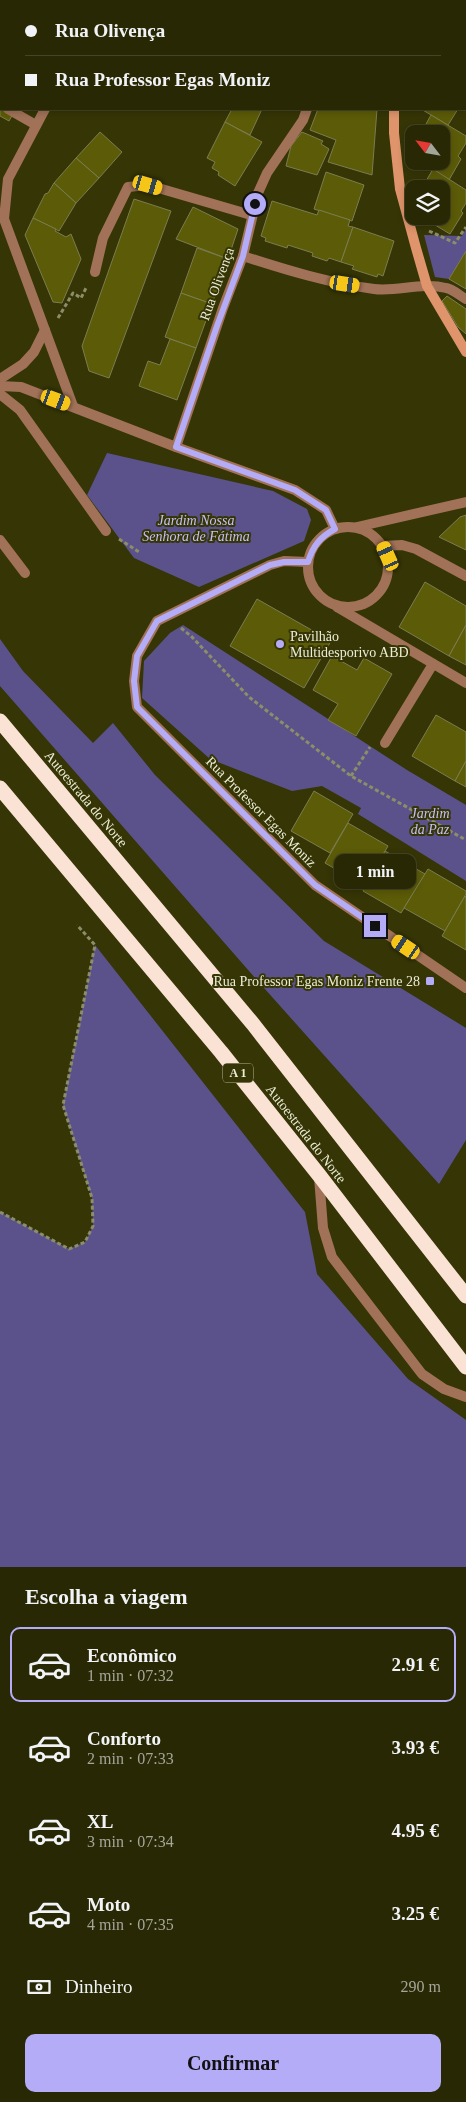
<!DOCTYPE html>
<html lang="pt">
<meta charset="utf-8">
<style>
body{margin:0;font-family:"Times New Roman",serif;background:#343413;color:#f1f3f6;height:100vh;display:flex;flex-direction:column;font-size:19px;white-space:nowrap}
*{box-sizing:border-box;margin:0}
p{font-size:16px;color:#a5a69a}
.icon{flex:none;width:28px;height:28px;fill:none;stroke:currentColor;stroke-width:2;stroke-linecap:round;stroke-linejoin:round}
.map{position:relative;height:1567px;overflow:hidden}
.side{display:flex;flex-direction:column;background:#282804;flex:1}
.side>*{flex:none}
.guide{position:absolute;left:0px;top:0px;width:466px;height:110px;box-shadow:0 2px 8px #0003,0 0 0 1px #444426;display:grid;align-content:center;height:110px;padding:0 25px;background:#282804}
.needle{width:32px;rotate:301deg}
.tools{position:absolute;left:405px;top:125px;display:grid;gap:10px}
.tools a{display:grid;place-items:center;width:45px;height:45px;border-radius:10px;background:#282804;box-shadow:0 2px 8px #0003,0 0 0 1px #444426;font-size:25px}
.end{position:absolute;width:22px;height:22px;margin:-11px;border:6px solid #b5acf8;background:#111;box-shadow:0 0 0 2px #111}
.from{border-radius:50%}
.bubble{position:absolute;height:35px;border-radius:10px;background:#282804;box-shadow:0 2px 8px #0003,0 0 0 1px #444426;font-size:16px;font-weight:600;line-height:35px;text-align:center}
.car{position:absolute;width:15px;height:30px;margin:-15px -8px;border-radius:6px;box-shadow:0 0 4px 1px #0007;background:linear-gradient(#f5c518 24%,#345 0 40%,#f5c518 0 76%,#345 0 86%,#f5c518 0)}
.guide b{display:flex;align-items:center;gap:18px;height:48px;font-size:19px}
.guide b+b{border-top:1px solid #444426}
.guide i{width:12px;height:12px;background:#f1f3f6}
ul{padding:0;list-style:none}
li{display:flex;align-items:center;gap:15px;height:75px;margin:0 10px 8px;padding:0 15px;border:2px solid transparent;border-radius:10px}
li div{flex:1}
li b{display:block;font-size:19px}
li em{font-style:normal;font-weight:600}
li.on{border-color:#b5acf8}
li>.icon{width:45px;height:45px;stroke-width:1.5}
h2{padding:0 25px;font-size:22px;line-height:60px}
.pay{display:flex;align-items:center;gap:12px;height:55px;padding:0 25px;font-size:19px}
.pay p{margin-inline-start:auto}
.cta{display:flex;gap:10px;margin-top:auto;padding:10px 25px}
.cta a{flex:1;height:58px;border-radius:10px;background:#b5acf8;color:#111;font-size:20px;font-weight:600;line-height:58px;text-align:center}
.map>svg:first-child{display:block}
.green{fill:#5b528b}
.building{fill:#5c5b07;stroke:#7c7d50}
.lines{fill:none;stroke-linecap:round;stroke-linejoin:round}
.path{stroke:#8c8d69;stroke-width:3;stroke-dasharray:4 2.5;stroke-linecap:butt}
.lane{stroke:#a17258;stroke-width:10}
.street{stroke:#a17258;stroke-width:10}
.secondary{stroke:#df946b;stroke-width:10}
.highway{stroke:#fae2d5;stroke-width:15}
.route{stroke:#b5acf8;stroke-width:6}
.poi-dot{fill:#b5acf8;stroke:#353506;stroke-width:2}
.labels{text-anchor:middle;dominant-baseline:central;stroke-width:4;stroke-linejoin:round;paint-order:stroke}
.shield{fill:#353506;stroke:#b5b697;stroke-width:1}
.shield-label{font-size:12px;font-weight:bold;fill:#ecedd5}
.street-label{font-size:14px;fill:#ecedd5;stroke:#353506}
.park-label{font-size:14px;font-style:italic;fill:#c5c0f6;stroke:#353506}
.poi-label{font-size:14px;fill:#ecedd5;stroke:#353506;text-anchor:start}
</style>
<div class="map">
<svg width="466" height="1567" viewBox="0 0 466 1567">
<rect width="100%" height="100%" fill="#353506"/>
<g class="green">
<path d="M466,229v22l-17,28 -14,-2 -11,-42 38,1z"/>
<path d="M107,453l166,38 34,18 4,11 -7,21 -105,46 -65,-29 -47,-63z"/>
<path d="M183,625l224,145 59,35v76l-108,-67 3,-6 -39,-22 -30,5 -82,-32 -68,-61 2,-37 26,-28z"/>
<path d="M0,639l23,32 70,72 20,-20 42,52 169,166 142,87v112l-27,44 -183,-205 -256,-293z"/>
<path d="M95,945l210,267 12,62 91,105 58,41v147h-466v-355l69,37 16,-7 8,-16 -1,-28 -29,-93z"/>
</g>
<g class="building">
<path d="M0,0h37l-36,1v26z"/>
<path d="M0,48l1,61h15l-7,12 -9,-5z"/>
<path d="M232,109h30l-12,26 -25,-13z"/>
<path d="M318,109h59l-5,66 -44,-13 8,-22 -26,-10z"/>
<path d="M421,109h37l-10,16z"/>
<path d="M431,115l35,21v7l-8,13 3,3 -12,21 -30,-19h22v-27h-27v24l-3,-2 1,-23h9z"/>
<path d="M225,122l37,20 -27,44 -17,-11 1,-3 -7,-4 3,-6 -8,-4z"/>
<path d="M100,132l22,20 -23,26 -23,-20z"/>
<path d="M302,132l21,9 -2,3 8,5 -12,26 -31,-9 5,-20z"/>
<path d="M76,158l23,20 -23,25 -22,-20z"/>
<path d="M433,169l33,21v13l-5,8 2,2 -13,21 -30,-18h21v-27h-26l7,-1z"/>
<path d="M326,172l38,13 -12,36 -38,-12z"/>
<path d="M54,183l22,20 -17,28 -26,-13 12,-24 3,-1z"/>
<path d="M134,199l37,12 -62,167 -20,-7 -7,-25z"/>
<path d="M272,201l45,14 2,-5 31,10 -2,6 5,1 -12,35 -12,-4 -2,3 -15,-5 1,-3 -25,-8 -1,3 -22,-7 1,-3 -5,-2z"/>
<path d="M193,207l45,22 -10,30 -52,-20z"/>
<path d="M33,218l23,11 -1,2 11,6 5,-3 10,25 -19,44 -9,-1 -28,-67z"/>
<path d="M353,227l41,14 -11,35 -5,-2 -1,3 -25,-8 2,-3 -13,-4z"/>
<path d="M197,248l31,11 -16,45 -31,-11z"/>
<path d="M466,251v38l-17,-10z"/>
<path d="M181,293l31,11 -16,44 -31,-11z"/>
<path d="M447,296l19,13v25l-8,-7 -16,-26z"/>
<path d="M170,339l26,9 -19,52 -38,-14 9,-25 12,4z"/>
<path d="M466,515v35l-27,-13 21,-20z"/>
<path d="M425,582l41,24v19l-17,31 -50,-29z"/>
<path d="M257,599l74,42 -27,47 -74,-42z"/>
<path d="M466,625v40l-17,-9z"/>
<path d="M332,656l25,14 7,-12 28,16 -36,62 -28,-16 10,-16 -25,-14z"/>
<path d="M436,715l30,17v29l-11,20 -43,-25z"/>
<path d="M466,761v26l-11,-6z"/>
<path d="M314,791l39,23 -23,39 -39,-22z"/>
<path d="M348,823l40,23 -23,40 -40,-23z"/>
<path d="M385,851l40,23 -24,39 -38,-22z"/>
<path d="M428,869l38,22v3l-21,37 -41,-23z"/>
<path d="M465,896l1,1v53l-24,-14z"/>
</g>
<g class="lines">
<g class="path">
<path d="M429,231l26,12 11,-16"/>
<path d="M58,318l15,-25 8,5 6,-12"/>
<path d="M119,539l20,13"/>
<path d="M181,628l10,8 58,61 102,79 115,64"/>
<path d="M351,776l19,-29"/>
<path d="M0,1212l69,37 16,-7 8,-16 -1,-28 -29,-93 32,-160 -18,-20"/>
</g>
<g class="lane">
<path d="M0,394l20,16 86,121"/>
<path d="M319,1177l4,51 9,29 90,117 22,15 22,8"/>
</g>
<g class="street">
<path d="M91,0l3,1"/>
<path d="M112,1l1,-1"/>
<path d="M372,1l1,-1"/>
<path d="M0,103l1,1"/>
<path d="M8,109l28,16"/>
<path d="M45,109l-37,70 -4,40 69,187"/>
<path d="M243,256c43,14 86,27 131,33 23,3 48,-7 72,-1 7,1 14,8 20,11"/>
<path d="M95,272l8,-34 25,-51 20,-2 103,30"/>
<path d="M0,379l23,-15 11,-12 11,-22"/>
<path d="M0,386l21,1 155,60 119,43 31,20 9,19"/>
<path d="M176,447l47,-139 20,-52 15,-63 9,-20 36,-53 4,-11"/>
<circle cx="348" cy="567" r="40"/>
<path d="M357,527l109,-25"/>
<path d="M0,540l25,33"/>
<path d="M383,546l19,-1 14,4 50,27"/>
<path d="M308,562l-24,-1 -14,4 -113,56 -20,35 -3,25 3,26 178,178 151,103"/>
<path d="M337,607l129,76"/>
<path d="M385,743l48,-79"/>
</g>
<g class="secondary">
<path d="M395,1v-1"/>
<path d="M394,109v24l6,56 16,59 11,38 39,66"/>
</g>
<g class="highway">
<path d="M0,721l253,303 213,272"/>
<path d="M0,788l221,264 98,123 147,192"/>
</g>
</g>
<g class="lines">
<path class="route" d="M255,204l-12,52 -26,70 -41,121 119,43 31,20 9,19c-15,8 -22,17 -27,33h-24l-14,3 -113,56 -20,35 -3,25 3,26 178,178 60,41"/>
</g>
<g class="poi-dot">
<circle cx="280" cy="644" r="5"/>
<rect x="425" y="976" width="10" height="10" rx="2.5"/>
</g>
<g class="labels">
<rect class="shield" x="223" y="1063.5" width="30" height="19" rx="4"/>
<g class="shield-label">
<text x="238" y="1073">A 1</text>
</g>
<g class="street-label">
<text transform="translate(217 284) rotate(-70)">Rua Olivença</text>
<text transform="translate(86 799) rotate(50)">Autoestrada do Norte</text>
<text transform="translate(261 812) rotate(45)">Rua Professor Egas Moniz</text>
<text transform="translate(306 1134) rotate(52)">Autoestrada do Norte</text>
</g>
<g class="park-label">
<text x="196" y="520">Jardim Nossa<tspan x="196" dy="16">Senhora de Fátima</tspan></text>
<text x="430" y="813">Jardim<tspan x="430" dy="16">da Paz</tspan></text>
</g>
<g class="poi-label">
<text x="290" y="636">Pavilhão<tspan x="290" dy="16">Multidesporivo ABD</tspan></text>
<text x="420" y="981" text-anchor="end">Rua Professor Egas Moniz Frente 28</text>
</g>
</g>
</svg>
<div class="tools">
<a><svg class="needle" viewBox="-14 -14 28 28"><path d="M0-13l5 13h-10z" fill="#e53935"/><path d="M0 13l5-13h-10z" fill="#a5a69a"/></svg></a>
<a><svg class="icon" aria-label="layers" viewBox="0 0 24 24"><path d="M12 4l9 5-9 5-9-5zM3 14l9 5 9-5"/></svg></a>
</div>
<i class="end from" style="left:255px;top:204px"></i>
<i class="end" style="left:375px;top:926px"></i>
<div class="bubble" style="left:334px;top:854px;width:82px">1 min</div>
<i class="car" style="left:148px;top:185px;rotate:106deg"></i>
<i class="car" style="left:345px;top:284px;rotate:99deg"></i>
<i class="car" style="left:56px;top:400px;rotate:110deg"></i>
<i class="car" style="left:388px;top:556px;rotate:336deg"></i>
<i class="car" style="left:406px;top:947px;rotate:304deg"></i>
<div class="guide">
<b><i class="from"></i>Rua Olivença</b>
<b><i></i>Rua Professor Egas Moniz</b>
</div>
</div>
<section class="side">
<h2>Escolha a viagem</h2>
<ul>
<li class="on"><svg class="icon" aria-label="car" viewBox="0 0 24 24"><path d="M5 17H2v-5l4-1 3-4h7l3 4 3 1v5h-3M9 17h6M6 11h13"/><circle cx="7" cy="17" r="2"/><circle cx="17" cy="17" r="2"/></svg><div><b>Econômico</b><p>1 min · 07:32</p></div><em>2.91 €</em></li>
<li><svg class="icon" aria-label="car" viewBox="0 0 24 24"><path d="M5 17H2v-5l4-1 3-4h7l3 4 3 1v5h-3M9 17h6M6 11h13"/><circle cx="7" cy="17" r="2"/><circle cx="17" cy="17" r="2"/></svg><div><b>Conforto</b><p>2 min · 07:33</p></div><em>3.93 €</em></li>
<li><svg class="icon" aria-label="car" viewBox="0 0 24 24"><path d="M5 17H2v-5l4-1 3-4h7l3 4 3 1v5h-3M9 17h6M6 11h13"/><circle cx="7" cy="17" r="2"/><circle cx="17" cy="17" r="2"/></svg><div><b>XL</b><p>3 min · 07:34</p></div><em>4.95 €</em></li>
<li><svg class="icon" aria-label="car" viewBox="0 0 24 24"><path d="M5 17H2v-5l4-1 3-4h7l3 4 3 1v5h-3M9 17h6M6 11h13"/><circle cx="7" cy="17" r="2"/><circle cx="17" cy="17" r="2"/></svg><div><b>Moto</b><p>4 min · 07:35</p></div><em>3.25 €</em></li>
</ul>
<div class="pay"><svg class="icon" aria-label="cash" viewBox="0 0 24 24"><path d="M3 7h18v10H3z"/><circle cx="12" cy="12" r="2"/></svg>Dinheiro<p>290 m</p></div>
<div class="cta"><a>Confirmar</a></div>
</section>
